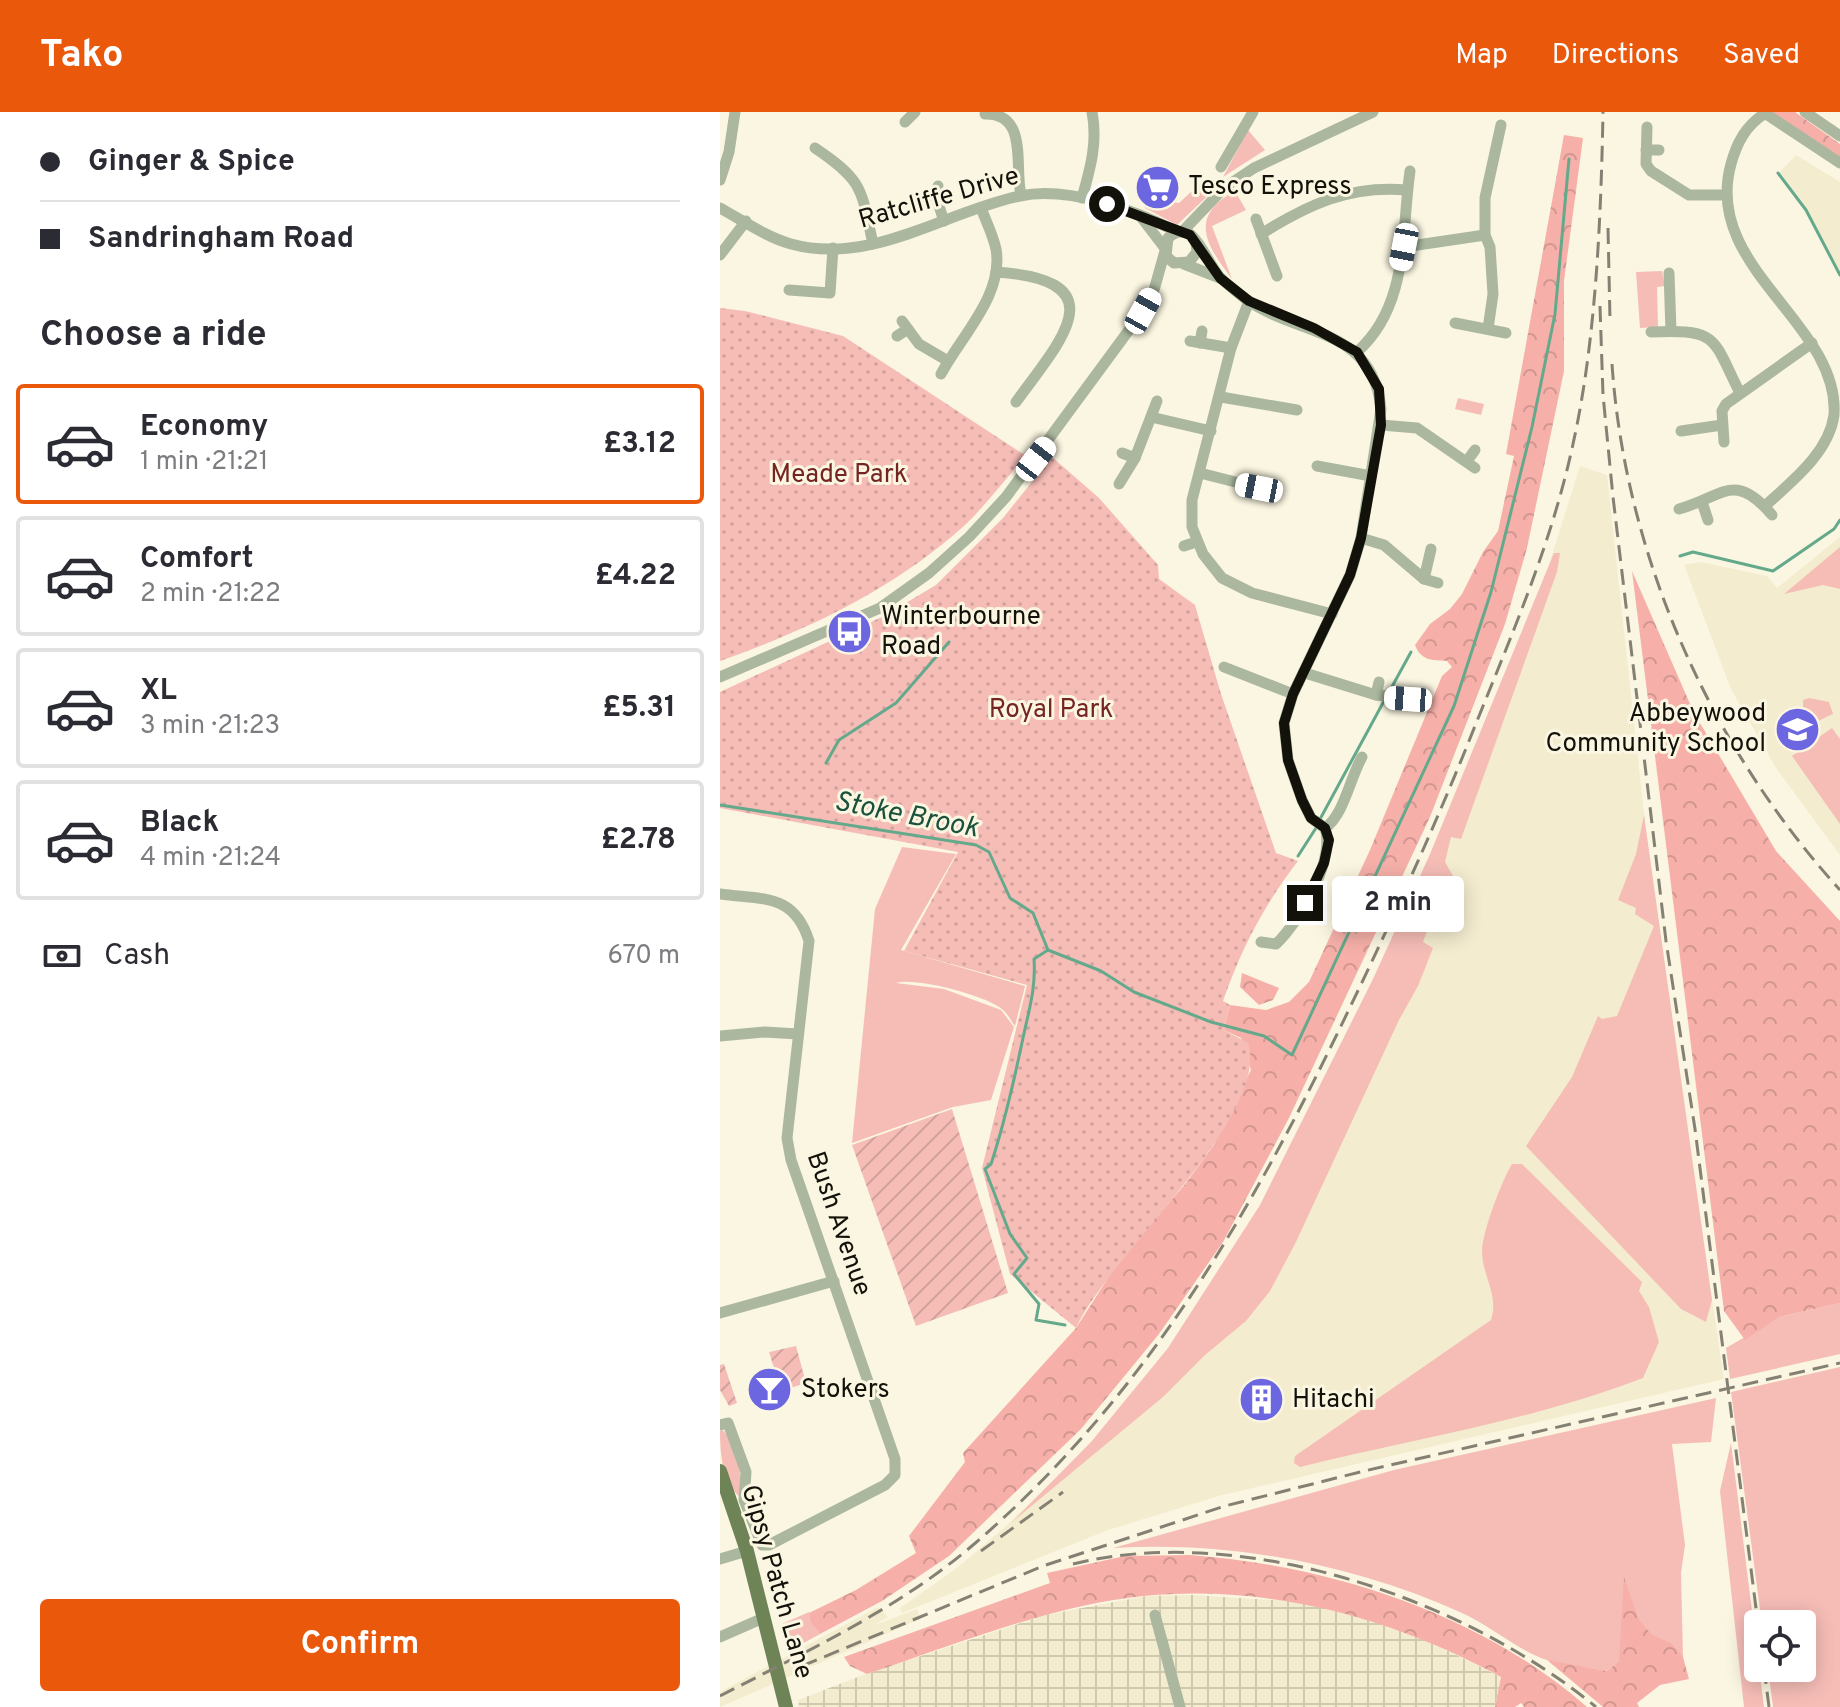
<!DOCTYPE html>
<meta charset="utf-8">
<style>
body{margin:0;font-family:Overpass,sans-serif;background:#f7f7f7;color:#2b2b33;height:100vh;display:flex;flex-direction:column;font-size:30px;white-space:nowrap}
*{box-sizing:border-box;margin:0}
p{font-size:26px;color:#7c7c81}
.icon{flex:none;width:44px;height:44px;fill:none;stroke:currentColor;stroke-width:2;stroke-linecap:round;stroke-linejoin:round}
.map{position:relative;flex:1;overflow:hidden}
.details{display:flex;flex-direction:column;background:#fff;width:720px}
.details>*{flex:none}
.banner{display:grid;align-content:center;height:176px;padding:0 40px;background:#fff}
.tools{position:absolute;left:1024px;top:1498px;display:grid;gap:16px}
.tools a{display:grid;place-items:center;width:72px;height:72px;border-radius:8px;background:#fff;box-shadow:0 4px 20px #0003;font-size:40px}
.end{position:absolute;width:36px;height:36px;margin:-18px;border:10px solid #12110a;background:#fff;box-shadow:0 0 0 4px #fff}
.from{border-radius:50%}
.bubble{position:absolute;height:56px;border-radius:8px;background:#fff;box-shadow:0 4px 20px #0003;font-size:26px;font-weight:700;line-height:56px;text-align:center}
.car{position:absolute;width:24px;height:48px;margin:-24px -12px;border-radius:10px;box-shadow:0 0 6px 2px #0007;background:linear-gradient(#fff 24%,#345 0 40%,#fff 0 76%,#345 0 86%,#fff 0)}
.banner b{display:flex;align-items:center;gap:28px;height:76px;font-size:30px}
.banner b+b{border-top:2px solid #e1e1e2}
.banner i{width:20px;height:20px;background:#2b2b33}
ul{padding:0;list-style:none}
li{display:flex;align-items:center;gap:24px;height:120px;margin:0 16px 12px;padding:0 24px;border:4px solid #e1e1e2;border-radius:8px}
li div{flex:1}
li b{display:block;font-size:30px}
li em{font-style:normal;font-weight:700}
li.on{border-color:#ea580c}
li>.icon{width:72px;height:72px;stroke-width:1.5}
h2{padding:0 40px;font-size:36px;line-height:96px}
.pay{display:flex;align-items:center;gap:20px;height:88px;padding:0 40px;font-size:30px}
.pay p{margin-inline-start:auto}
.action{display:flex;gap:16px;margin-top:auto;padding:16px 40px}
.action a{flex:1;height:92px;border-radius:8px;background:#ea580c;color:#fff;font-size:32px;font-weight:700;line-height:92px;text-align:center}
header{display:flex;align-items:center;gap:48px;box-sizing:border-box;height:112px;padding:0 40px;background:#ea580c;color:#fff}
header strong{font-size:38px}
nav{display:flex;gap:44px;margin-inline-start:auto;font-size:28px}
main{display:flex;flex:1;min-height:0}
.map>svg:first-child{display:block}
.built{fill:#f3eccf}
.industrial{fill:url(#industrial-grid)}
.grass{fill:#f6bdb7}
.forest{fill:url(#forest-crowns)}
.park{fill:url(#park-dots)}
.garden{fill:url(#garden-furrows)}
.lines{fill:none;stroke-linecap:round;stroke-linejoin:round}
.stream{stroke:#64a98b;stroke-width:3}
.minor{stroke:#abb89f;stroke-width:11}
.major{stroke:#6e8457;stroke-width:14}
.rail{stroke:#848174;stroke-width:3;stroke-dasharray:16 8;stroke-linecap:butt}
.route{stroke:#12110a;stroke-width:10}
.labels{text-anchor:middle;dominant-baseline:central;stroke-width:6;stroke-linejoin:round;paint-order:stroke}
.poi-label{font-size:26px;fill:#12110a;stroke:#fbf6e1;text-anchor:start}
.street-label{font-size:26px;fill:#12110a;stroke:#fbf6e1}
.park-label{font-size:26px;fill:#742421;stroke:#fbf6e1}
.water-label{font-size:28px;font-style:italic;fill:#1a513c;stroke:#fbf6e1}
</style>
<header>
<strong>Tako</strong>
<nav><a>Map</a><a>Directions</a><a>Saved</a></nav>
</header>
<main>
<section class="details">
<div class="banner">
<b><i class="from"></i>Ginger &amp; Spice</b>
<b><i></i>Sandringham Road</b>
</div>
<h2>Choose a ride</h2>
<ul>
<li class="on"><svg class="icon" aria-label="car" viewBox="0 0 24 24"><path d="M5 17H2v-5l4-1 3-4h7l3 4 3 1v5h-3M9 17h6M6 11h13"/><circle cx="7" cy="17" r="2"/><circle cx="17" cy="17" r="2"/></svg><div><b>Economy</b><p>1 min · 21:21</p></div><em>£3.12</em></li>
<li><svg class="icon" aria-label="car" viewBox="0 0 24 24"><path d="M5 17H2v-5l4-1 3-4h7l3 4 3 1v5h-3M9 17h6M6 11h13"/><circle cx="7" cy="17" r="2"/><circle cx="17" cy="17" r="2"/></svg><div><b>Comfort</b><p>2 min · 21:22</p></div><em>£4.22</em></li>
<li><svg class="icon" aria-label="car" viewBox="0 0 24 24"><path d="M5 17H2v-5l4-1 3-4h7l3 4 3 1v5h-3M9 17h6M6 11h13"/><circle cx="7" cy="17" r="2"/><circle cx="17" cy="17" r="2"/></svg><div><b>XL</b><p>3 min · 21:23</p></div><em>£5.31</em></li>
<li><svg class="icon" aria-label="car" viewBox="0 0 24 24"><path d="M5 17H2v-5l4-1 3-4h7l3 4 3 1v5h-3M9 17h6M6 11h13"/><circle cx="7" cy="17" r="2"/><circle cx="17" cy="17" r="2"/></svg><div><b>Black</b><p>4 min · 21:24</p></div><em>£2.78</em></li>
</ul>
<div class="pay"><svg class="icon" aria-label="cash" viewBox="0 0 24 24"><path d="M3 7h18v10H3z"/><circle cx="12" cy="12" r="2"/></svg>Cash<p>670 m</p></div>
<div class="action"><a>Confirm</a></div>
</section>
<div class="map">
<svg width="1120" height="1595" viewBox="0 0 1120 1595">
<defs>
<pattern id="industrial-grid" width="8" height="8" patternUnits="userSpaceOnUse" patternTransform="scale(2)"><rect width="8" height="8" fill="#f3eccf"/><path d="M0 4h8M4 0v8" fill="none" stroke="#cfc9b0"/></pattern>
<pattern id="forest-crowns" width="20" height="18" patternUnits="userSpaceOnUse" patternTransform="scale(2)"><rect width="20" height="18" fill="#f6b0a9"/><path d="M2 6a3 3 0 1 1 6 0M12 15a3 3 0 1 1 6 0" fill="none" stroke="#d29690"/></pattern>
<pattern id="park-dots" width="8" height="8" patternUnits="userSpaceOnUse" patternTransform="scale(2)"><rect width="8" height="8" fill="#f6bdb7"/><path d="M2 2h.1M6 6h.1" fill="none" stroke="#d2a19c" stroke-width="1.8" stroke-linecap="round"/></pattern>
<pattern id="garden-furrows" width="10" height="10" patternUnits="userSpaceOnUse" patternTransform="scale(2)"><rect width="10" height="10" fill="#f6bdb7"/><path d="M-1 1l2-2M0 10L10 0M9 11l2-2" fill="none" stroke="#d2a19c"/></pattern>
</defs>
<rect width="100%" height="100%" fill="#fbf6e1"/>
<g class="built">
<path d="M1076,43l44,27v90l-33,-63 -27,-37z"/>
<path d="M860,354l27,9 51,467 66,437 -502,116 -114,35 -206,83 -2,-5 57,-40 49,-42 97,-94 59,-72 71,-102 52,-93 149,-306 107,-269z"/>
<path d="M1120,425v318l-64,-87 -45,-79 -47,-124 17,-3 66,14 10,12z"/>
<path d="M158,1495l10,10 -16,9 45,-17 3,10 -200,88v-15z"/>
</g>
<path class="industrial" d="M473,1483l97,6 41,6 58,19 41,16 71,35 -6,30h-696l-1,-7 65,-25 182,-60 101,-19z"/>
<g class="grass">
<path d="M528,18l17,20 -42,27z"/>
<path d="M493,67l6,6 -42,40 -32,-17 -1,-11 35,6 24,-22z"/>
<path d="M515,79l11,19 -34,16 20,53c-25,-33 -45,-62 3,-88z"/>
<path d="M942,159l3,15 -8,1 1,40 -18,1 -4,-56z"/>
<path d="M738,286l26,6 -3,11 -26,-6z"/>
<path d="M1120,435v42l-17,-4 -39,9z"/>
<path d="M834,441h6l-3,19 -96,267 -10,-2 -6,25 8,14 -10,42h-11l-9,24 10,6 -15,38 -19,34 -104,224 -25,47 -24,30 -41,34 -42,42 -152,126 80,-81 77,-94 92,-143 112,-224 58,-127z"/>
<path d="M1089,586l20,4 4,12 -15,7 -15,-12v-9z"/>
<path d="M1112,616l8,11v85l-48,-68z"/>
<path d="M924,703l68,485 -6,22 -25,-13 -155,-163 46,-69 26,-61 4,3 15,-3 37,-90 -19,-12 1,-6 -18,-8 18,-46z"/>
<path d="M182,735l54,7 -55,96 124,36 -10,40c-4,-5 -7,-12 -12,-16 -15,-14 -87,-33 -107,-27l48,6 57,21 13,17 -23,73 -38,7 -101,36 23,-234z"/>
<path d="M792,1052h10l120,118 -3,9 10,16 10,35 -16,36c-112,43 -226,60 -343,89l-6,-4 1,-7 196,-136c8,-24 -8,-43 -9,-67 -1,-18 20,-73 30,-89z"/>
<path d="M1120,1191v51l-110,25 -4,-31 53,-31z"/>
<path d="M1120,1255v340h-67l-5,-39h34v-44h-40l-31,-232z"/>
<path d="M996,1286l-5,44 -39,2 13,101 -4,28 2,84 -64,4 -12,10c-19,-4 -41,-5 -60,-11 -30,-10 -56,-34 -85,-47 -109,-49 -230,-72 -349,-65l281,-78z"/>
<path d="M3,1318c16,18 19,44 17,67 -18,-14 -20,-45 -20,-66z"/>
<path d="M1011,1331l33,264h-20l-24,-216z"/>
<path d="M89,1500l1,10 10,12 -31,17 -7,-27z"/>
</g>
<g class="forest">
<path d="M1050,0h25l45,32v16z"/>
<path d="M844,23l19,3 -19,143v90l-37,177 -22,76 -75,193 -141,301 -66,124 -64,92 -78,95 -132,127 -67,45 -62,33 -10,-12 -1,-9 47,-23 60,-37 -7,-17 56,-74 -2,-9 113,-125 41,-64 69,-81 27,-37 38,-76 -10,-32 -17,-8 6,-25 36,5 23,-8 20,-20 61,-132 72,-174 10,-9 -5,-6c-15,-1 -26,0 -32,-16l15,-21 20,-15 12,-15 21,-42 15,-21 16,-75 -8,-2z"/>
<path d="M912,459l62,142 82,138 64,70v382l-61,14 -34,23 -21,-29z"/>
<path d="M522,861l37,15 -6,12 -14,5 -19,-18z"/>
<path d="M469,1443c140,10 291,58 398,152h-63l-3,-4 -6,4h-20l6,-30c-125,-69 -273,-103 -414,-72 -75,16 -148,45 -220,69l-17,-8 -6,-9 206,-74 -3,-10 78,-17z"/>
<path d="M904,1465l14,41 13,16 21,10 11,13 6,22 -29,6 -23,18 2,4h-36l-56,-47 60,11 12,-10z"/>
</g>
<g class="park">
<path d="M0,196l25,3 98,25 183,120c-20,22 -39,48 -61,69 -71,64 -155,104 -245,136z"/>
<path d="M332,345l47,41 59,67 1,14 36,26 26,89 55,159 22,8c-34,44 -57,88 -75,140l7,4 -6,25 24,13c23,73 -140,214 -172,285l-66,-54 -28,-106 45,-183 -123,-34 54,-99 -238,-44v-116l164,-76 52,-31 67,-67z"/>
</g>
<g class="garden">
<path d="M232,997l56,184 -92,33 -64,-181z"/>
<path d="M76,1234l10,37 -25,8 -12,-39z"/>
<path d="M4,1252l13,39 -8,3 -9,-16v-25z"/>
</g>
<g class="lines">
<g class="stream">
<path d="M1058,61l28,37 34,65"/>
<path d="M960,444l13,-4 80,19 61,-42 6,-9"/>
<path d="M668,582l23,-42"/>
<path d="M106,651l13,-23 57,-37 53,-61"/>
<path d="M0,693l256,40 13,7 21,46 23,15 15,37 53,21 33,21 77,30 53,14 28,19 162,-349 37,-114 41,-165 23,-113 14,-155"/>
<path d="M599,709l65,-120"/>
<path d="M578,744l18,-28"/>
<path d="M328,838l-14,9c2,29 -5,51 -11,79 -9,43 -18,84 -32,126l-6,5 25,65 17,24 -13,16 25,30 -3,16 29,5"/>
</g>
<g class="minor">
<path d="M1043,0l77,51"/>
<path d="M1085,0l35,24"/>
<path d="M265,2c44,-1 29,53 36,81"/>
<path d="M1044,2c-18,12 -27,28 -33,50 -29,104 109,159 103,251 -5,38 -43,67 -69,91"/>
<path d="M185,10l10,-10"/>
<path d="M927,15l-1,37 5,7 38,24h37"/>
<path d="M95,36c49,33 46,41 58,96"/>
<path d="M926,38h13"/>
<path d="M501,55l32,-55"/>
<path d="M0,68l9,-28 6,-40"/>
<path d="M218,74l-2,11 8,24"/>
<path d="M362,86c8,-29 16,-55 10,-86"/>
<path d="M0,96c22,12 46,29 71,36 80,22 153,-32 229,-48 48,-10 116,14 157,36"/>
<path d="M421,105l23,30"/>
<path d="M536,107l21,57"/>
<path d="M462,120l42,-44 30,-20 119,-56"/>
<path d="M541,122c48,-30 89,-49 146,-44"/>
<path d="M476,131l1,9 -8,10 -15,1 -8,-7 2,-18c7,-6 15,-9 23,-3 11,9 18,29 28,41 7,8 19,17 28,24 53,37 126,27 134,109l-20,129 -11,37 -57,119 -9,29 4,37 14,40 9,18 14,10c10,33 -25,93 -49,116l-15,-2"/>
<path d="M684,135l81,-12"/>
<path d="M0,143l26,-34"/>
<path d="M464,152l36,14"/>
<path d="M276,160c123,8 65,68 20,130"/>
<path d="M949,161l2,58"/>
<path d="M69,178l41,3 3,-45"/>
<path d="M529,189l-18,47 -39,152v27l11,27 19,24 30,15 80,21"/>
<path d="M182,209l17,23 29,17"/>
<path d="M735,211l51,10"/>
<path d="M768,217l5,-35 -3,-47 -5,-12v-37l16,-73"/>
<path d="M931,220c69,-3 61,6 89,61"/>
<path d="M177,224l11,-7"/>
<path d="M470,229l41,7"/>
<path d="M480,231l2,-12"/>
<path d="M637,240c52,-46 44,-118 53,-181"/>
<path d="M221,262c20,-38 63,-79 55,-125 -3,-14 -10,-28 -15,-41"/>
<path d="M501,285l76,13"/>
<path d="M431,305l60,14"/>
<path d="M661,313l36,3 58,40"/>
<path d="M961,319l41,-6"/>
<path d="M1004,330l-2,-31 4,-7 86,-61"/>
<path d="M402,341l13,5"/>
<path d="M747,349l8,-11"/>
<path d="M597,354l54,10"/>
<path d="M480,361l59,15"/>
<path d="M399,372l16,-26 22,-57"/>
<path d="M982,390l6,18"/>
<path d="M959,397c44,-12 55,-39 93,6"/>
<path d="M641,426l23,7 40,34 7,-30"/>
<path d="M464,434l12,-4"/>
<path d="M704,467l14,4"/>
<path d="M504,555l69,27"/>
<path d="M585,561l71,22 49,5"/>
<path d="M0,565l160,-69 49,-35 40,-36 37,-40 137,-186 11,-21 11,-39"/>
<path d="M656,583l3,-13"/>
<path d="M605,716c19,-13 25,-50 37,-71"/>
<path d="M0,782c43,6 74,-1 89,47l-22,197 4,22 104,299v16l-10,10 -116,60h-7l-18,-45 2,-28 -18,-49 -8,2"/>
<path d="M0,924l45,-4 33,2"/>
<path d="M0,1201l114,-32"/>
<path d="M0,1447l27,-8"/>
<path d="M435,1503l25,92"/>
<path d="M0,1525l41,-18"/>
</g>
<path class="major" d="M0,1359l27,80 39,156"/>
<g class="rail">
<path d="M888,116l2,92"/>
<path d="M880,194l3,89 10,102 53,444 29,188 63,495"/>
<path d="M892,252c13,192 99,384 228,526"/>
<path d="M261,1439l82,-59"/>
<path d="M353,1452c170,-42 392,35 523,143"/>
<path d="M82,1554l241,-100 182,-60 139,-35 476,-108"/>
<path d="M1044,1556l5,39"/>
<path d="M0,1584c87,-45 178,-87 253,-151 168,-144 272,-321 367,-517 46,-95 90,-190 129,-287 39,-98 82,-194 104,-297 23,-103 28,-226 30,-332"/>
</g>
</g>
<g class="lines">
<path class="route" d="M387,92l83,31 30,43 29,23 65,27 43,24 22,37 2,36 -20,113 -11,37 -57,119 -9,29 4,37 14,40 9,18 14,10 4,12 -5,23 -19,40"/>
</g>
<defs>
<symbol id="supermarket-disc" viewBox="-11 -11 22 22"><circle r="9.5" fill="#6c66e0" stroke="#fbf6e1"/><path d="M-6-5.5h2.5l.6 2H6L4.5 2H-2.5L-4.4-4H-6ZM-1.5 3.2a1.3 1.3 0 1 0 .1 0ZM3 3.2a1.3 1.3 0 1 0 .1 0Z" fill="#fff"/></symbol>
<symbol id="bus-disc" viewBox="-11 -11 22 22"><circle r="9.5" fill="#6c66e0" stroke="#fbf6e1"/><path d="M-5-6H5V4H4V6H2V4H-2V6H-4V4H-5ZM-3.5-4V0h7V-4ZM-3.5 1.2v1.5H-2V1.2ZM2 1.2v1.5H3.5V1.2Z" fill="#fff"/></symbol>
<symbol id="school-disc" viewBox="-11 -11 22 22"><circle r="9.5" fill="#6c66e0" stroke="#fbf6e1"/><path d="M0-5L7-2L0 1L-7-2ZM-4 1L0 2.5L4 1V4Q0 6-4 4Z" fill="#fff"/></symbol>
<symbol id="bar-disc" viewBox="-11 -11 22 22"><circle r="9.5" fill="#6c66e0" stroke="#fbf6e1"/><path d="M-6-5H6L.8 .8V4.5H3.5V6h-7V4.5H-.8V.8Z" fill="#fff"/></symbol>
<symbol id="building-disc" viewBox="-11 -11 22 22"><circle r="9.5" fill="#6c66e0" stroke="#fbf6e1"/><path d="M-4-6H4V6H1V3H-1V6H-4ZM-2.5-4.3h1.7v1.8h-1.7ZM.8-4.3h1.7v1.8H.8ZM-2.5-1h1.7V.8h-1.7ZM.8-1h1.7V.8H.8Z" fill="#fff"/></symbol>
</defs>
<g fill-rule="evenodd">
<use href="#supermarket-disc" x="412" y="50" width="51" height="51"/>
<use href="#bus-disc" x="104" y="494" width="51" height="51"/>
<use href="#school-disc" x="1052" y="592" width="51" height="51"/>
<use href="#bar-disc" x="24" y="1252" width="51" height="51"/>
<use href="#building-disc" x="516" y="1262" width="51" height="51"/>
</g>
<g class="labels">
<g class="poi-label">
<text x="468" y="75">Tesco Express</text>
<text x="161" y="505">Winterbourne<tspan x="161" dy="30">Road</tspan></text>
<text x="1046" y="602" text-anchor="end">Abbeywood<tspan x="1046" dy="30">Community School</tspan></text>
<text x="81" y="1278">Stokers</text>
<text x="572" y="1288">Hitachi</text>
</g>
<g class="street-label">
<text transform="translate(219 87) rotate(-16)">Ratcliffe Drive</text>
<text transform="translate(118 1112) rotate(71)">Bush Avenue</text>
<text transform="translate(56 1470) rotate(74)">Gipsy Patch Lane</text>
</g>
<g class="park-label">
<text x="119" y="363">Meade Park</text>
<text x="331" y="598">Royal Park</text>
</g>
<g class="water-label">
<text transform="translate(186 704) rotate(11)">Stoke Brook</text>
</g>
</g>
</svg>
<div class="tools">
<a><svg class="icon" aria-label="locate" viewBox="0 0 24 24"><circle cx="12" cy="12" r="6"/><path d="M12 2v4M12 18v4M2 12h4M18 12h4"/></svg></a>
</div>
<i class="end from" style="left:387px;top:92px"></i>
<i class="end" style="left:585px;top:791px"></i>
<div class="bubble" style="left:612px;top:764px;width:132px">2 min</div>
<i class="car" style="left:684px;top:135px;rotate:191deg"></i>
<i class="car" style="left:423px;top:199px;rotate:29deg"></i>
<i class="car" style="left:316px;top:347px;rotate:38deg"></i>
<i class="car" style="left:539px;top:376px;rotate:281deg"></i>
<i class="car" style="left:688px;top:587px;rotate:274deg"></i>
</div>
</main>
